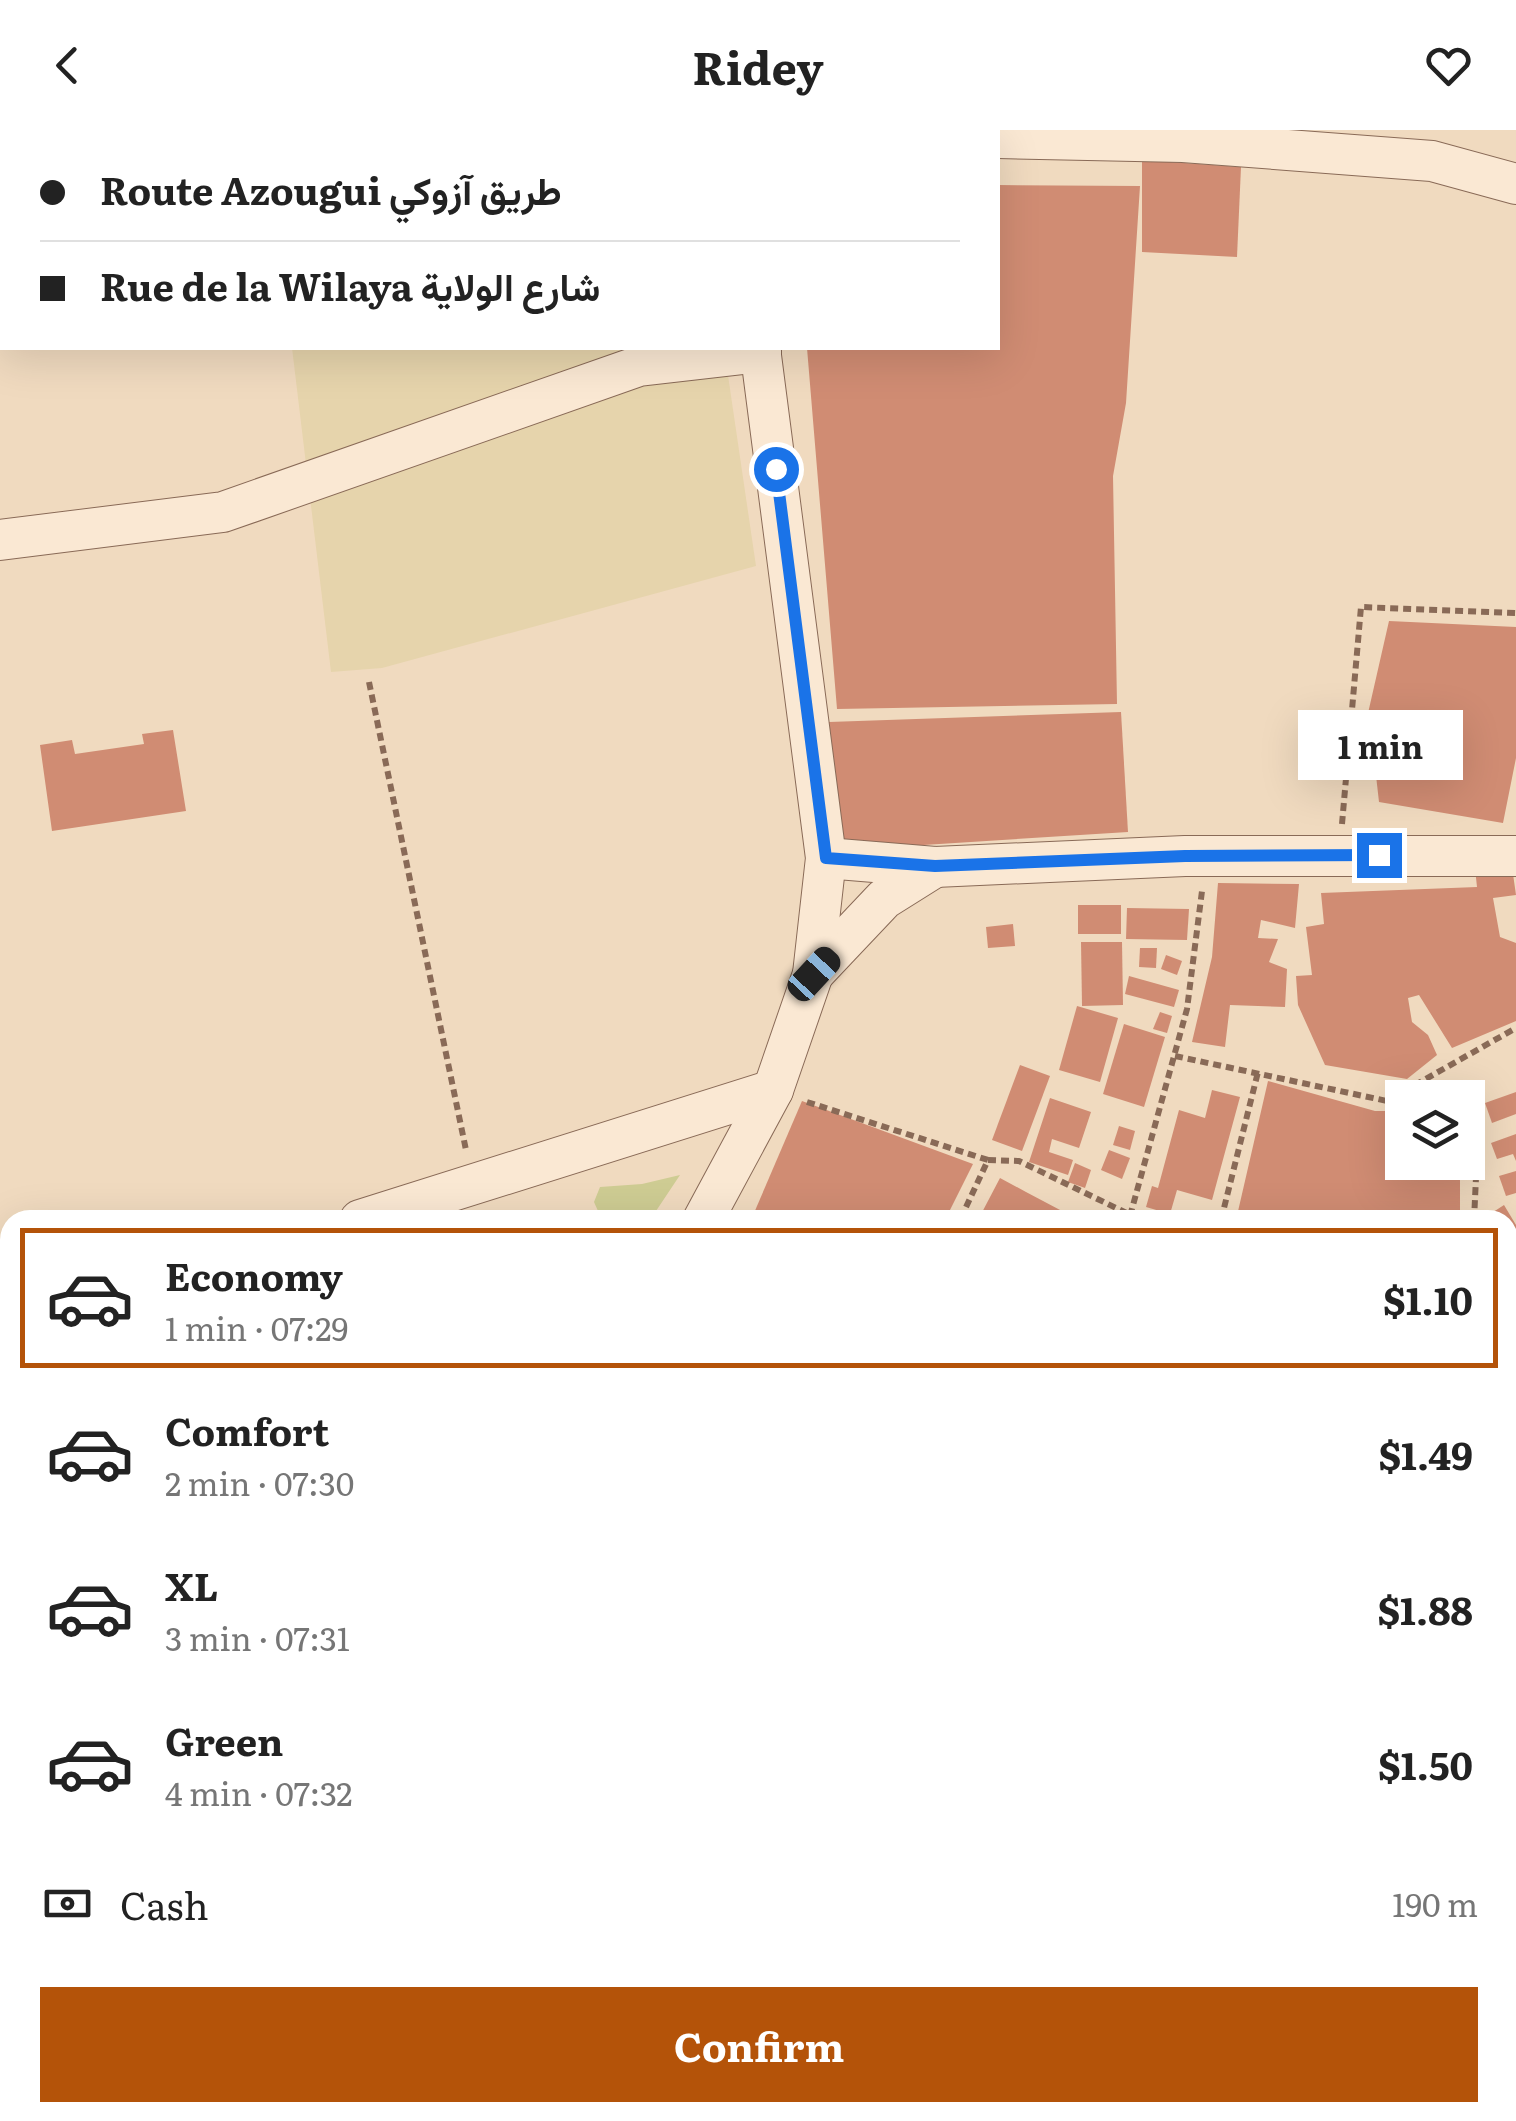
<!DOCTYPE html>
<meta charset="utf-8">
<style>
body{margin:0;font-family:Literata,Vazirmatn,serif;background:#f6f6f6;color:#222;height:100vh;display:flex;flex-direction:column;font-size:38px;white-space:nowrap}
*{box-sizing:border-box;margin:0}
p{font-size:32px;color:#767676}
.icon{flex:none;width:55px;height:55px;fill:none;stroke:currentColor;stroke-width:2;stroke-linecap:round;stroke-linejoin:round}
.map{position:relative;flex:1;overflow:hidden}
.drawer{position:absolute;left:0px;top:1080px;width:1518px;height:912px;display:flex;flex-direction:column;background:#fff;border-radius:30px 30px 0 0;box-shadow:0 10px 40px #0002}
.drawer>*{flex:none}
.guide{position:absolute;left:0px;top:0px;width:1000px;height:220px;box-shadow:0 10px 40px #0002;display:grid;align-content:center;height:220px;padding:0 40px;background:#fff}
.controls{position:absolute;left:1385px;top:950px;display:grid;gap:20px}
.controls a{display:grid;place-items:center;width:100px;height:100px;border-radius:0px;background:#fff;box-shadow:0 10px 40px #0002;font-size:50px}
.end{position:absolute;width:45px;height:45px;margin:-22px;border:12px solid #1a73e8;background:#fff;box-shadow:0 0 0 5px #fff}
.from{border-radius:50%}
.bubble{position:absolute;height:70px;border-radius:0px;background:#fff;box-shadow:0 10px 40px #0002;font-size:32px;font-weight:700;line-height:70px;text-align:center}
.car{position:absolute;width:30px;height:60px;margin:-30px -15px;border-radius:12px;box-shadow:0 0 8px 2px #0007;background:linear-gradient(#222 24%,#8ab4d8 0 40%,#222 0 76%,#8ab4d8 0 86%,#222 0)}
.guide b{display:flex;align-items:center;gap:35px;height:95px;font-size:38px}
.guide b+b{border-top:2px solid #e0e0e0}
.guide i{width:25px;height:25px;background:#222}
ul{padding:18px 0 0;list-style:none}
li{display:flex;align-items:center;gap:30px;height:140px;margin:0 20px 15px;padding:0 20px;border:5px solid transparent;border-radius:0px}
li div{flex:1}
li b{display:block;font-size:38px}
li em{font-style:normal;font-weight:700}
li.active{border-color:#b45309}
li>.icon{width:90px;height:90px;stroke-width:1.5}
.pay{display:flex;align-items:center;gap:25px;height:110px;padding:0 40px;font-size:38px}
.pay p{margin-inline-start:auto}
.button{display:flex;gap:20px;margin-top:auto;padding:20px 40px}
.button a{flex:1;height:115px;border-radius:0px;background:#b45309;color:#fff;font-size:40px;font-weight:700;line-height:115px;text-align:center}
header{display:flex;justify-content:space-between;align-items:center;height:130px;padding:0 40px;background:#fff;font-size:45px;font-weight:700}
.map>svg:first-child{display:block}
.farmland{fill:#e6d4ac}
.green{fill:#cecc93}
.building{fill:#d08c73}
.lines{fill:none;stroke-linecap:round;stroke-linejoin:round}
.minor-casing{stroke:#896a57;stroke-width:42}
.path{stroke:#896a57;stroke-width:6;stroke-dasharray:8 5;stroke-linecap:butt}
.minor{stroke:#fae8d3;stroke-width:40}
.route{stroke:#1a73e8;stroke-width:12}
</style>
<header><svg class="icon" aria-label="back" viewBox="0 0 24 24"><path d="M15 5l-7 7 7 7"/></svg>Ridey<svg class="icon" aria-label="heart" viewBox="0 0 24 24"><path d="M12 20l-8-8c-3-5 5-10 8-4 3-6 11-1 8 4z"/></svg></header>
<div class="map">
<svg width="1516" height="1991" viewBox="0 0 1516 1991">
<rect width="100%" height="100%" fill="#f0dabf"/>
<path class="farmland" d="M292,218h432l32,218 -374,102 -51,4z"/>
<path class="green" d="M680,1045l-30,45h-48l-8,-18 6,-15 42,-3z"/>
<g class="building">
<path d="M1142,30l99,7 -4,90 -95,-5z"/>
<path d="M998,55l142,1 -14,217 -13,73 4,228 -280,5 -30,-361h191z"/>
<path d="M1389,491l127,6v131l-13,65 -124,-21 -6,-53 -12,-5z"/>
<path d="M1121,582l7,120 -283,18 -16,-128z"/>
<path d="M173,600l13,81 -134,20 -12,-86 32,-5 3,14 69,-10 -2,-10z"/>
<path d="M1512,737l4,28 -23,3 7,39 16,6v78l-64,27 -33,-53 -11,3 4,24 16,13 9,20 -30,24 -82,-14 -27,-60 -2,-29 16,-1 -6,-48 18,-3 -3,-31 156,-6 -2,-19z"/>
<path d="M1218,753l81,1 -4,44 -34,-8 -3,18 20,1 -9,23 18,7 -2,38 -55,-2 -5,42 -33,-5 20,-85z"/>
<rect x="1078" y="775" width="43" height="29"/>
<path d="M1127,778l62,1 -2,31 -61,-1z"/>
<path d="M1013,794l2,22 -27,2 -2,-21z"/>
<path d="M1081,812h41l1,63 -41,1z"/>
<path d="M1140,818h17l-1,20 -17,-1z"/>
<path d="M1166,825l16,6 -5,14 -16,-6z"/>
<path d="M1129,846l50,14 -5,17 -49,-13z"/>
<path d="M1077,876l41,12 -18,64 -41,-12z"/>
<path d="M1160,882l12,4 -5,17 -14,-4z"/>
<path d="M1124,894l41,13 -21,70 -41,-13z"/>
<path d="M1020,935l30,11 -28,75 -30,-11z"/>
<path d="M1451,950l7,18h-19l-4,-10z"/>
<path d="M1268,951l107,30h27v51h65l-7,6v52h-224z"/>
<path d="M1212,960l28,7 -28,103 -35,-10 -7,24 -24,-7 6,-21 6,2 21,-78 26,8z"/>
<path d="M1516,962v22l-24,9 -7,-20z"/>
<path d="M1050,968l41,14 -12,36 -27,-9 -3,13 24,8 -5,15 -39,-13z"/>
<path d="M802,971l171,63 -28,56h-194z"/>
<path d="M1119,996l16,5 -5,19 -17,-5z"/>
<path d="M1516,1004v27l-3,-7 -16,5 -6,-16z"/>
<path d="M1109,1020l21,8 -8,21 -21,-9z"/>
<path d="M1075,1033l16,7 -6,18 -17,-6z"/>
<path d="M1516,1041v22l-10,3 -7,-20z"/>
<path d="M1000,1048l26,14 53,28h-101z"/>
<path d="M1504,1075l12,20v49l-8,-14v-40h-27z"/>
<path d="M1508,1152l8,12v47l-4,13 4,1v415l-8,6z"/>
<path d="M0,1361l10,13v126l-10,18z"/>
<path d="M1516,1667v238h-8v-226z"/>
<path d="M0,1844l10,7v131h38l-6,9h-42z"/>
<path d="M1516,1945v46h-19l11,-9v-16z"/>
<path d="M213,1982h54l3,9h-53z"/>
<path d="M739,1982h125l37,7 -162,2z"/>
<path d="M1173,1982h53l-3,9h-52z"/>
<path d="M1357,1982h128l-4,9h-128z"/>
</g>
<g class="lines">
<defs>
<g id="minor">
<path d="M663,0l2,2"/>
<path d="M998,8l185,4 249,19 84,23"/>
<path d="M0,410l223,-28 416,-146 122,-14"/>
<path d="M826,728l109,9 250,-11h331"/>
<path d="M813,844l71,-75 51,-32"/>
<path d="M360,1090l413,-130"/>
<path d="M703,1090l70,-130 40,-116 13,-116 -66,-510"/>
<path d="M0,1198l10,20"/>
<path d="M0,1577l10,-19"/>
<path d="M1508,1929l8,-24"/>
<path d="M366,1982l4,9"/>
<path d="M628,1982v9"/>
<path d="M923,1991l3,-9"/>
<path d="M1153,1991l3,-9"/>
<path d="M1486,1991l3,-9"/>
</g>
</defs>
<use href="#minor" class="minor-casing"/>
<g class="path">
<path d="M369,552l97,468"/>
<path d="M1342,694l19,-217 155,6"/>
<path d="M1175,926l212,45 15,-1"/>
<path d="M1392,968l124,-70"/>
<path d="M807,972l181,58 -28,60"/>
<path d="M1468,997l10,8 -4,85"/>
<path d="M988,1030l31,1 122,59"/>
<path d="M1130,1086l57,-207 15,-118"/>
<path d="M1221,1090l37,-148"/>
<path d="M1508,1145l8,12"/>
<path d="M1508,1664l8,-10"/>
<path d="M980,1982l29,9"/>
<path d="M1343,1991l3,-9"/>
</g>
<use href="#minor" class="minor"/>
</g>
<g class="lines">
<path class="route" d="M776,339l50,389 109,8 250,-10 194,-1"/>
</g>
</svg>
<div class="controls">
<a><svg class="icon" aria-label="layers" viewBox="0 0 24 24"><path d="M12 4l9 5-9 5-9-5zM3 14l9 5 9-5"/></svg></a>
</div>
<i class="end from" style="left:776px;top:339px"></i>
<i class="end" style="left:1379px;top:725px"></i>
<div class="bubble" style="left:1298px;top:580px;width:165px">1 min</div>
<i class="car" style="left:814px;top:844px;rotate:43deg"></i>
<div class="guide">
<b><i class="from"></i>Route Azougui طريق آزوكي</b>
<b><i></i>Rue de la Wilaya شارع الولاية</b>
</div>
<section class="drawer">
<ul>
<li class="active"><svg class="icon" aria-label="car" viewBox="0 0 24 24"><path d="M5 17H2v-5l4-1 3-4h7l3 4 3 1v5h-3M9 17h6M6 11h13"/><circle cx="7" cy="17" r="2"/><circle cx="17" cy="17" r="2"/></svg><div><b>Economy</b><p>1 min · 07:29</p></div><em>$1.10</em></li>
<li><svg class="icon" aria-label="car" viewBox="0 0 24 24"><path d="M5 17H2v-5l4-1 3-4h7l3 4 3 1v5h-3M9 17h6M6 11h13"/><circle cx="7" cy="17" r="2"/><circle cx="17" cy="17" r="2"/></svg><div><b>Comfort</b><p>2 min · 07:30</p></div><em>$1.49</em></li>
<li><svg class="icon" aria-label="car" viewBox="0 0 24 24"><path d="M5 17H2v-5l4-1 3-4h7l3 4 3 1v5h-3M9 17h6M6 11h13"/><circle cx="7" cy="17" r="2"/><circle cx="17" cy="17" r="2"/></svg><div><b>XL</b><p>3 min · 07:31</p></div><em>$1.88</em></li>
<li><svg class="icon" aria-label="car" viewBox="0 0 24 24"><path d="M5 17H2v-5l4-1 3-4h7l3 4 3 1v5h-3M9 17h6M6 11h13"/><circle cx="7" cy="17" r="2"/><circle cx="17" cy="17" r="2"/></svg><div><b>Green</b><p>4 min · 07:32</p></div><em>$1.50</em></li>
</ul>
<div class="pay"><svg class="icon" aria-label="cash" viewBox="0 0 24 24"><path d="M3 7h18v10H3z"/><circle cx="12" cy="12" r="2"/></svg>Cash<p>190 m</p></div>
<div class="button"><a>Confirm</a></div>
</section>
</div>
